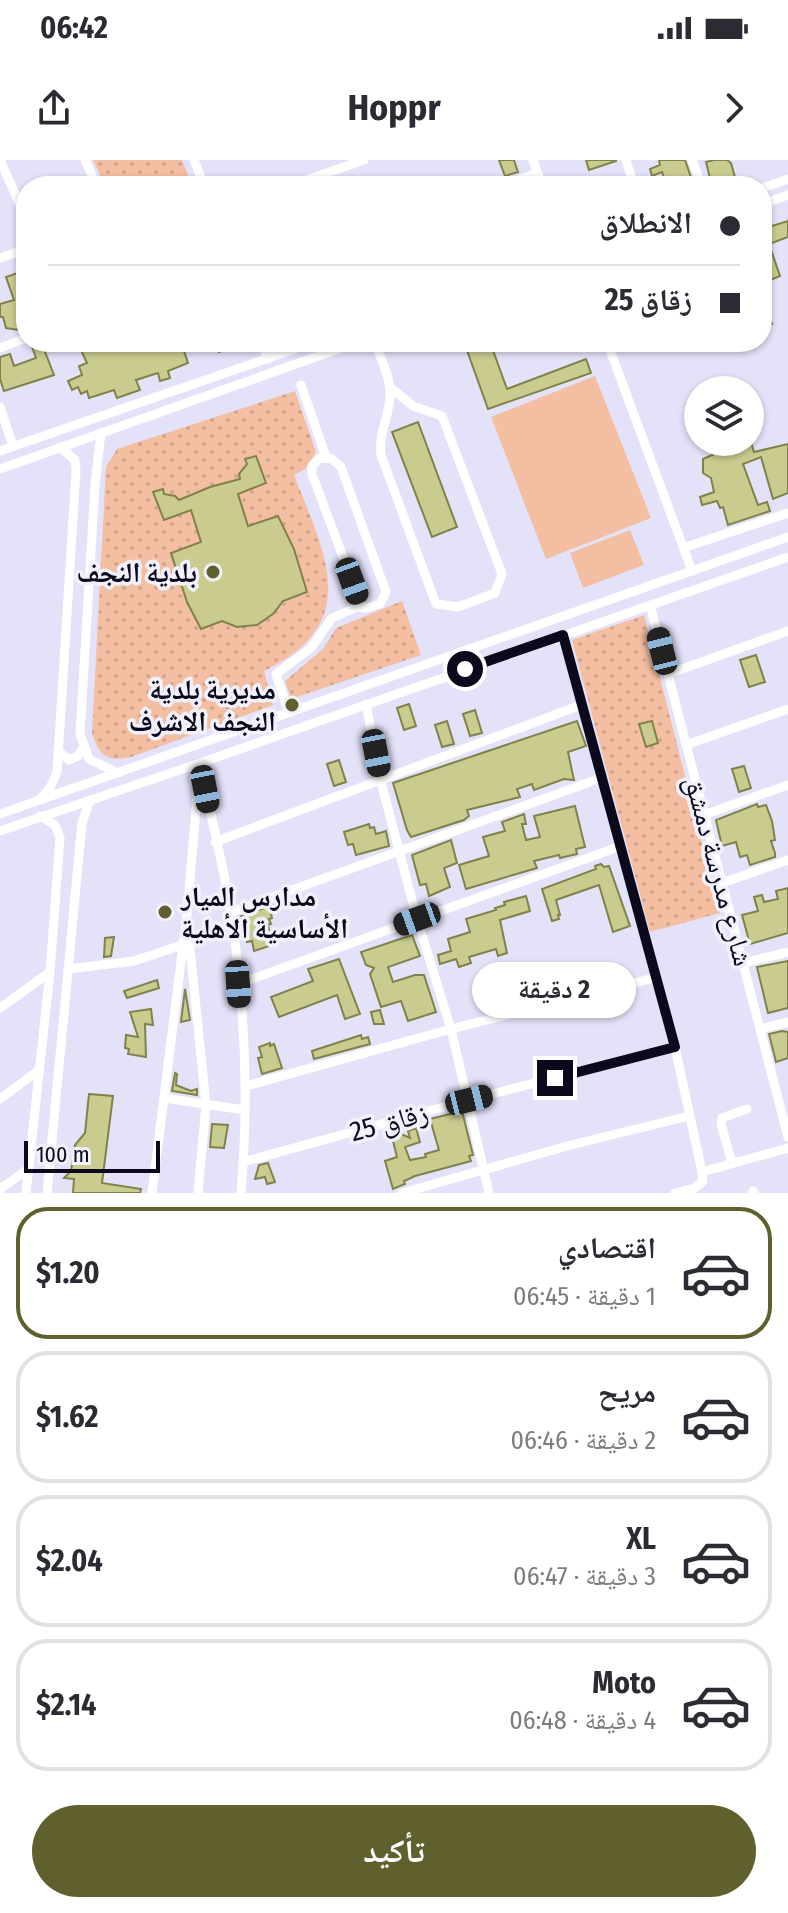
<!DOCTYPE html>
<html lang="ar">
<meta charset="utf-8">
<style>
body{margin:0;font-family:"Fira Sans Condensed","Noto Naskh Arabic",sans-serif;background:#f2f2f3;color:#2b2b33;direction:rtl;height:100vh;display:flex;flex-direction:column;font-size:30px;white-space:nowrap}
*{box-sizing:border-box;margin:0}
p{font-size:26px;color:#7c7c81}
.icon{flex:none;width:44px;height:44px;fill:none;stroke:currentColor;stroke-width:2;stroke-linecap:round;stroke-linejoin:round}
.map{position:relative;height:1033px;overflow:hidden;direction:ltr}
.sheet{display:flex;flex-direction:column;background:#fff;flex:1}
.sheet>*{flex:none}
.hud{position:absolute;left:16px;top:16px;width:756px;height:176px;border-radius:32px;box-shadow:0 2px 6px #0004;direction:rtl;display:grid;align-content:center;height:176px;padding:0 32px;background:#fff}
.fabs{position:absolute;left:684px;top:216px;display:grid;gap:16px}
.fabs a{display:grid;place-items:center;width:80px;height:80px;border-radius:50%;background:#fff;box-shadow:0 2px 6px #0004;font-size:40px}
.scale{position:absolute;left:24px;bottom:20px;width:136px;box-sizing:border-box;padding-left:8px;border:4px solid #0d091c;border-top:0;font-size:22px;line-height:28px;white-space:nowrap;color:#0d091c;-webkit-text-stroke:6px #f1f1fc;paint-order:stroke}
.end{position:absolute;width:36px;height:36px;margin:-18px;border:10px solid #0d091c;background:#fff;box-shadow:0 0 0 4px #fff}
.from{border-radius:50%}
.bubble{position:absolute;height:56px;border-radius:28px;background:#fff;box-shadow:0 2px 6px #0004;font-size:26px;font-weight:700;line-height:56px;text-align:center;direction:rtl}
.car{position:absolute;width:24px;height:48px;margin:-24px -12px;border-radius:10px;box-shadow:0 0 6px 2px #0007;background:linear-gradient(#222 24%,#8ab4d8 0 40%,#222 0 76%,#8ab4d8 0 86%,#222 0)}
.hud b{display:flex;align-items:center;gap:28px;height:76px;font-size:30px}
.hud b+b{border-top:2px solid #e1e1e2}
.hud i{width:20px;height:20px;background:#2b2b33}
ul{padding:14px 0 0;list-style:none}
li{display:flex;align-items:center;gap:24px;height:132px;margin:0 16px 12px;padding:0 16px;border:4px solid #e1e1e2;border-radius:32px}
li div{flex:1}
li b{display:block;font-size:30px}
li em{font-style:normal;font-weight:700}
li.selected{border-color:#5f602d}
li>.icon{width:72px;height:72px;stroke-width:1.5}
.primary-button{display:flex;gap:16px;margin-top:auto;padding:16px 32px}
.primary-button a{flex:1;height:92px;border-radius:48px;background:#5f602d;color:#fff;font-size:32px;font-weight:700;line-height:92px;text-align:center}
.status{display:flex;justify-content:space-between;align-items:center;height:56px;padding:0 40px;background:#fff;direction:ltr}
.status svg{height:22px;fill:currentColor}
header{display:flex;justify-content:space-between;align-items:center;height:104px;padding:0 32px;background:#fff;font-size:36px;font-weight:700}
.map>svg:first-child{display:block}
.grass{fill:url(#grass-dots)}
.pitch{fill:#f3bea1}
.building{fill:#c9cb8f;stroke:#808249;stroke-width:2}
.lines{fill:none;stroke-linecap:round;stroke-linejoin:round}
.minor{stroke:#fff;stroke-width:9}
.route{stroke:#0d091c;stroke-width:10}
.poi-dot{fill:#5f602d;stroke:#f1f1fc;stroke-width:3}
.labels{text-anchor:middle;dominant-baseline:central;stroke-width:7;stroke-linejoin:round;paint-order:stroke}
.poi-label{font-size:28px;font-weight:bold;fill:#0d091c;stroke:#f1f1fc;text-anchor:end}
.street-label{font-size:28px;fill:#0d091c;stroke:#f1f1fc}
</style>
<div class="status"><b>06:42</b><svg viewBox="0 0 49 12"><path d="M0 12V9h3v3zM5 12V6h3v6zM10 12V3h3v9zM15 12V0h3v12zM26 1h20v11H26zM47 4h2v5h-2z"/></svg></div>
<header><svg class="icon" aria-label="forward" viewBox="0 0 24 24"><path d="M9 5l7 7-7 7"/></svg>Hoppr<svg class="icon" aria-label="share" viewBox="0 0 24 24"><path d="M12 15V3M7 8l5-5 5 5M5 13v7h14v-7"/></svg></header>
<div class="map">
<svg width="788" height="1033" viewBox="0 0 788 1033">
<defs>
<pattern id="grass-dots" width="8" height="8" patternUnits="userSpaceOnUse" patternTransform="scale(2)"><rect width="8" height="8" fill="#f3bea1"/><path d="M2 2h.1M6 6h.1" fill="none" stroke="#cfa28a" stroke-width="1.8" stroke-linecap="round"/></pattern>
</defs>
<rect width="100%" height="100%" fill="#e4e2f9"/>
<g class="grass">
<path d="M93,0h89l7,18 -27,8h-56z"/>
<path d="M295,231l21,61 -11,17 -11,6c31,79 70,148 -30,196l9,34 -142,52c-24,5 -32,-1 -39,-24l14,-266 11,-18z"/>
<path d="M402,441l19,54 -130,44 -6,-18 38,-32 13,-21z"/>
<path d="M644,455l76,298 -70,19 -78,-292z"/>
</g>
<g class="pitch">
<path d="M595,216l56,142 -105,41 -55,-142z"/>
<path d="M630,370l14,35 -61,23 -13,-35z"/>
</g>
<g class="building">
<path d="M499,0h15l4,12 -13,4z"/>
<path d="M586,0h30v1l-27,9z"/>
<path d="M659,0h26l9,26h-27l-5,-14 -10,4 -2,-7 10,-4z"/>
<path d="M714,0h13l4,3 5,18 -24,5 -6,-24z"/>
<path d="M788,61v16l-19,7 11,32 -14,6 -4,-11v-42z"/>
<path d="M26,110v61l-20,-3 -3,-11h-3v-13l14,-4 -8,-23z"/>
<path d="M763,139l9,25 -7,2 -3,-7z"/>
<path d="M85,182h106l2,6 -9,3 4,12 -20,8 2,7 -10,3 -2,-8 -22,7 4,10 -23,8 -3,-8 -25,8 -2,-7 -6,3 -3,-7 -6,3 -4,-9 14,-6 -3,-9 8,-3 -9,-19z"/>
<path d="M215,182h29v1l-25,9z"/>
<path d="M464,182h26l17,47 79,-30 5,14 -103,36z"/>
<path d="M42,184l12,31 -50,16 -4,-12v-22l10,-3 4,12 22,-8 -4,-11z"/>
<path d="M418,262l39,105 -25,10 -40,-105z"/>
<path d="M742,282h9l3,10 34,-8v49l-15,6 -12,-42 -18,7 15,41 9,-3 3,9 -42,14 -5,-18 -3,1 -3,-7 -15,4 -2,-8 14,-5 -3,-14 -8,-5v-14z"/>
<path d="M256,296l10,27 -28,11 10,32 30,-10 16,33 13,43 -24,9 -10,13 -16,11 -20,2 -15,-6 -21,8 -14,-27 -16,-49 30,-11 -10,-32 -27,10 -11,-28 10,-3 1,5 11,2 4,4 31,-13 30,-8 -1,-5 8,-10 -2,-5z"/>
<path d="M756,495l9,27 -16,5 -9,-27z"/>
<path d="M409,544l7,22 -12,4 -7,-22z"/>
<path d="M475,550l7,23 -12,3 -7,-22z"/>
<path d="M447,561l7,23 -12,3 -7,-22z"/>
<path d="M577,561l9,25 -18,6 6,28 -10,-1 -30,11 -2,-6 -15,5 3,8 -53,13 2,6 -5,4 -53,17 -4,-7 -14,-47z"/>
<path d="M652,561l6,22 -12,4 -7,-23z"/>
<path d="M339,600l7,22 -12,4 -7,-22z"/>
<path d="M744,606l7,22 -12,4 -7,-23z"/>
<path d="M757,644l1,3 8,-2 6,16 3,19 -4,1 4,12v4l-25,8 -3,-10 -7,2 -4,-15 -14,4 -6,-26z"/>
<path d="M575,646l10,41 -9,2 1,5 -17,4 -1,-3 -25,6 3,7 -71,21 -7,-24 30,-9 -6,-19 22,-6 -3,-9 22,-8 2,10h-4l4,16 14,-3 -6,-21z"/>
<path d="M369,664l1,4 4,-1 2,7 10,-3 3,15 -33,9 -3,-11 -5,1 -4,-13z"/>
<path d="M451,680l6,23 -13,5 6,19 -21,9 -3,-12 -6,1 -8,-30z"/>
<path d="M601,704l3,3 5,-1 21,60 -17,6 -14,-47 -43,15 4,15h-2l1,4 -7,2 -10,-32 54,-20 -1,-3z"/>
<path d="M788,728v45l-38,11 -8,-29 16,-4 -4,-14 8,-2 2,7 14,-3 -2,-8z"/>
<path d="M526,736l4,15 -30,9 7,33 -9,3 -2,-7 -27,8 2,6 -12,4 -3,-8 -16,5 -2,-9 13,-4 -3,-12 22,-7 -4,-13 30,-9 -1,-2 10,-3 -1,-3z"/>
<path d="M276,744l2,8 -7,2 1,4 -3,1 2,5 -3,1 4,20 -18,6 -2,-10 -5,1 -4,-10 -2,1 -2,-16z"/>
<path d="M412,775l8,21 -32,11 5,15 22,-7h9l12,37 -28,9 -7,-20 -20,6 -11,-33 4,-6 -8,-3 -5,-13z"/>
<path d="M114,777l-3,19 -7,1 1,-19z"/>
<path d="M339,799l21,55 -15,5 -8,-24 -58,22 -8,-20 42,-16 -5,-12z"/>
<path d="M788,801v47l-20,5 -11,-46z"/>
<path d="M157,820l2,8 -32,10 -3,-7z"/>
<path d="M185,829l5,31 -9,2z"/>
<path d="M151,849l2,16 -8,-1 1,33 -18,-3 1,-5 -4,-1 1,-13 12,2 -8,-25z"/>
<path d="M380,850l4,14h-10l-3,-12z"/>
<path d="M782,871l6,1v26l-12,4 -7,-28z"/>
<path d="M361,875l1,4 6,-2 2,7 -56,15 -2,-8z"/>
<path d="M270,883v3l4,-2 8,24 -20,6 -4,-16 4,-1 -3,-10z"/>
<path d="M175,913l2,1 -1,11 15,6 6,-2v6l-25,-4z"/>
<path d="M89,934l24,2 -11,87 39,6 -1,4h-67l1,-14 -10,-1 7,-7 4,-26 10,-12z"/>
<path d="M462,951l11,44 -4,1 2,5 -56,15 -11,5 1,3 -12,5 -8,-28 12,-4 -6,-24 6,-1 13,6 -2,-7 8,-3 4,14 -15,5 5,13 16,-3 -1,-3 14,-4 -9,-31z"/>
<path d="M212,964l16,1 -4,23 -14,-1z"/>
<path d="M268,1003l7,19 -8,2 -2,-7 -10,2 4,-14z"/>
</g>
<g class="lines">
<g class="minor">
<path d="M0,0l26,58"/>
<path d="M85,0l12,26"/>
<path d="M194,0l10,26"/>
<path d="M533,0l9,26"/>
<path d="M626,0l8,26"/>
<path d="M692,0l10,26"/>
<path d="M289,26l75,-26"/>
<path d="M500,26l38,-13"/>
<path d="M762,28l26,-9"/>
<path d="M762,44l26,-9"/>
<path d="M0,98l26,-9"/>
<path d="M261,182l7,17"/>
<path d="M375,182c5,15 15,34 15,50 1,22 -12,40 -9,63l55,149 22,3 37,-14 7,-19 -60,-158 -29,-10 -22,-18"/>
<path d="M607,182l85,229"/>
<path d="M0,188l26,-10"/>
<path d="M301,225l25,72"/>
<path d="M0,247l13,39"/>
<path d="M101,273l-6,52 -15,249 9,25 29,14"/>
<path d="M0,291l315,-109"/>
<path d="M0,309l358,-127"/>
<path d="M683,388l105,-35"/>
<path d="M650,445l138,532"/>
<path d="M563,475l112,412 27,125 1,9 -8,7 -20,5"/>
<path d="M668,514l120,-43"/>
<path d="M366,544l14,74 37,141 34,110 38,164"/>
<path d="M289,553l-13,-39 35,-26 21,-30 25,-11 9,1 14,-4 6,-12 -45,-125 -9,-8 -12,-1 -8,8v8l50,134"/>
<path d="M686,585l102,-36"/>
<path d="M58,591l11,9 9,-4 6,-9"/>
<path d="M200,603c10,50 23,100 31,150 14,92 18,187 10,280"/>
<path d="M40,639l10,-11 7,-16 19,-301 -1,-11 -15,-13"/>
<path d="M0,654l788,-277"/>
<path d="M704,655l84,-30"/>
<path d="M0,671l200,-68 588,-206"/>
<path d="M215,682l366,-137"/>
<path d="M722,723l66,-23"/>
<path d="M231,752l370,-134"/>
<path d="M188,769l18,176 -8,88"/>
<path d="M743,803l45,-11"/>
<path d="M68,809l66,-8 48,-16"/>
<path d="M238,824l383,-138"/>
<path d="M0,848l50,-36"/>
<path d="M760,869l28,-7"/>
<path d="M246,926l205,-57 203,-51"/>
<path d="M164,938l81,12"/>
<path d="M0,939l39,-29"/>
<path d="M243,1002l226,-62 206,-53"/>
<path d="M732,1003l-11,-39 1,-6 25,-9"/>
<path d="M702,1012l86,-24"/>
<path d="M0,1029l27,-19"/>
<path d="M753,1031l1,2"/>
<path d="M26,1033l24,-221 10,-134 -5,-13 -15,-9"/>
<path d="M47,1033l35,-370 8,-23"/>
<path d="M152,1033l35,-279 12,-140"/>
<path d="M402,1033l165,-47 122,-30"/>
</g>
</g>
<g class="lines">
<path class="route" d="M465,509l98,-34 112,412 -120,31"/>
</g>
<g class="poi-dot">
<circle cx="213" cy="412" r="8"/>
<circle cx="292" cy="545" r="8"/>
<circle cx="165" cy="752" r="8"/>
</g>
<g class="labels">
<g class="poi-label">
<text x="197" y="412">بلدية النجف</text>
<text x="276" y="529">مديرية بلدية<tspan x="276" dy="32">النجف الاشرف</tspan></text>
<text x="181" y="736" text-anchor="start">مدارس الميار<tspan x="181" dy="32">الأساسية الأهلية</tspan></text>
</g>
<g class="street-label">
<text transform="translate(719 711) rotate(75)">شارع مدرسة دمشق</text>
<text transform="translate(389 962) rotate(-15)">زقاق 25</text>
</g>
</g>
</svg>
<div class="fabs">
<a><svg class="icon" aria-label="layers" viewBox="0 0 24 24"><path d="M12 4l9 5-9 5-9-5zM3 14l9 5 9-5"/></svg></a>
</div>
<div class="scale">100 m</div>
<i class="end from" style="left:465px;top:509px"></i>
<i class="end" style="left:555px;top:918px"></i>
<div class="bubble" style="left:472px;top:802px;width:164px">2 دقيقة</div>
<i class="car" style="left:352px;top:421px;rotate:160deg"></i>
<i class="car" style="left:662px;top:491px;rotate:346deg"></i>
<i class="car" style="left:376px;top:593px;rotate:169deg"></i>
<i class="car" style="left:205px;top:629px;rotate:169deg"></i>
<i class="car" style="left:417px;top:759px;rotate:250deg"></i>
<i class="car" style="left:238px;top:824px;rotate:176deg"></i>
<i class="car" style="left:469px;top:940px;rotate:76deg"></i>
<div class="hud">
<b><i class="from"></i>الانطلاق</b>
<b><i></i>زقاق 25</b>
</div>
</div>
<section class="sheet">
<ul>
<li class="selected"><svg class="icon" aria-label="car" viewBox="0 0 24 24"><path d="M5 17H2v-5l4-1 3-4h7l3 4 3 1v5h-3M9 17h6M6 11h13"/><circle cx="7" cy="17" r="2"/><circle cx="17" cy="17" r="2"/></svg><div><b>اقتصادي</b><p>1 دقيقة · 06:45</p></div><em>$1.20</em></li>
<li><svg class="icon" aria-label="car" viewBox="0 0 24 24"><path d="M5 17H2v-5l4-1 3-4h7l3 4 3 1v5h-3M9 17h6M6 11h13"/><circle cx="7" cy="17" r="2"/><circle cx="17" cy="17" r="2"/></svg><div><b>مريح</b><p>2 دقيقة · 06:46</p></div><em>$1.62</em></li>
<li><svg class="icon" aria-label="car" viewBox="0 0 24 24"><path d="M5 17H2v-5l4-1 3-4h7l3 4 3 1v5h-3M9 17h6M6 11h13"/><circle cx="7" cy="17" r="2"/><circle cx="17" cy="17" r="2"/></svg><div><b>XL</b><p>3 دقيقة · 06:47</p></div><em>$2.04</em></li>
<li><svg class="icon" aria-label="car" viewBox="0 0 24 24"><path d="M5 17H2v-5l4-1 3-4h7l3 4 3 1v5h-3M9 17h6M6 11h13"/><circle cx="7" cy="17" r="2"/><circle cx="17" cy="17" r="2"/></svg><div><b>Moto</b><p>4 دقيقة · 06:48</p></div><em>$2.14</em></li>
</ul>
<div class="primary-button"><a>تأكيد</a></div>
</section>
